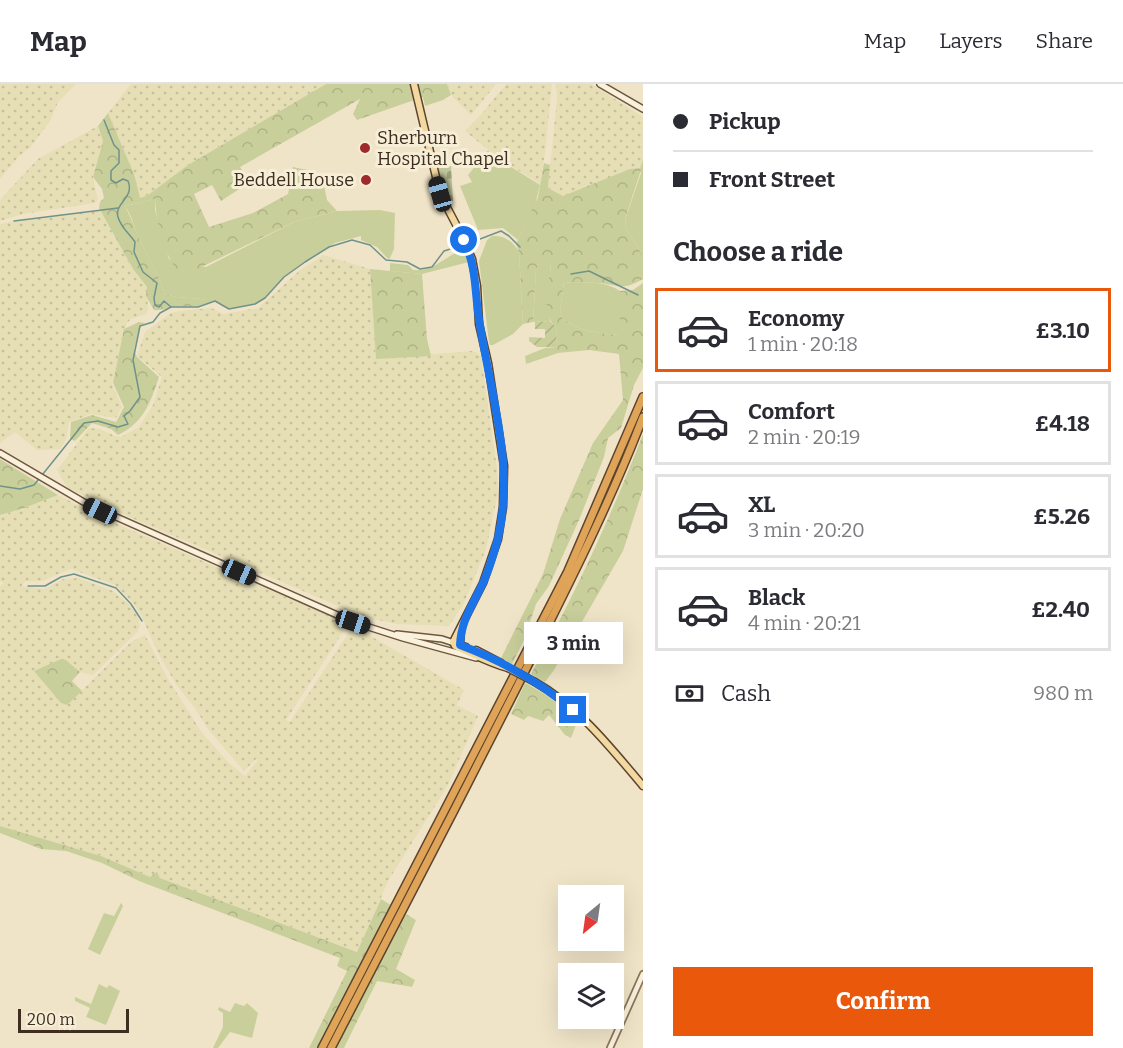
<!DOCTYPE html>
<meta charset="utf-8">
<style>
body{margin:0;font-family:Bitter,serif;background:#f2f2f3;color:#2b2b33;height:100vh;display:flex;flex-direction:column;font-size:22px;white-space:nowrap}
*{box-sizing:border-box;margin:0}
p{font-size:20px;color:#7c7c81}
.icon{flex:none;width:33px;height:33px;fill:none;stroke:currentColor;stroke-width:2;stroke-linecap:round;stroke-linejoin:round}
.map{position:relative;flex:1;overflow:hidden}
.sheet{display:flex;flex-direction:column;background:#fff;width:480px}
.sheet>*{flex:none}
.guide{display:grid;align-content:center;height:132px;padding:0 30px;background:#fff}
.needle{width:39px;rotate:209deg}
.buttons{position:absolute;left:558px;top:801px;display:grid;gap:12px}
.buttons a{display:grid;place-items:center;width:66px;height:66px;border-radius:0px;background:#fff;box-shadow:0 6px 24px #0002;font-size:30px}
.scale{position:absolute;left:18px;bottom:15px;width:111px;box-sizing:border-box;padding-left:6px;border:3px solid #3d2e20;border-top:0;font-size:16px;line-height:21px;white-space:nowrap;color:#3d2e20;-webkit-text-stroke:4px #f7eed8;paint-order:stroke}
.end{position:absolute;width:27px;height:27px;margin:-14px;border:8px solid #1a73e8;background:#fff;box-shadow:0 0 0 3px #fff}
.from{border-radius:50%}
.bubble{position:absolute;height:42px;border-radius:0px;background:#fff;box-shadow:0 6px 24px #0002;font-size:20px;font-weight:700;line-height:42px;text-align:center}
.car{position:absolute;width:18px;height:36px;margin:-18px -9px;border-radius:8px;box-shadow:0 0 4px 2px #0007;background:linear-gradient(#222 24%,#8ab4d8 0 40%,#222 0 76%,#8ab4d8 0 86%,#222 0)}
.guide b{display:flex;align-items:center;gap:21px;height:57px;font-size:22px}
.guide b+b{border-top:2px solid #e1e1e2}
.guide i{width:15px;height:15px;background:#2b2b33}
ul{padding:0;list-style:none}
li{display:flex;align-items:center;gap:18px;height:84px;margin:0 12px 9px;padding:0 18px;border:3px solid #e1e1e2;border-radius:0px}
li div{flex:1}
li b{display:block;font-size:22px}
li em{font-style:normal;font-weight:700}
li.on{border-color:#ea580c}
li>.icon{width:54px;height:54px;stroke-width:1.5}
h2{padding:0 30px;font-size:27px;line-height:72px}
.pay{display:flex;align-items:center;gap:15px;height:66px;padding:0 30px;font-size:22px}
.pay p{margin-inline-start:auto}
.action{display:flex;gap:12px;margin-top:auto;padding:12px 30px}
.action a{flex:1;height:69px;border-radius:0px;background:#ea580c;color:#fff;font-size:24px;font-weight:700;line-height:69px;text-align:center}
header{display:flex;align-items:center;gap:36px;box-sizing:border-box;height:84px;padding:0 30px;background:#fff;border-bottom:2px solid #e1e1e2}
header strong{font-size:28px}
nav{display:flex;gap:33px;margin-inline-start:auto;font-size:21px}
main{display:flex;flex:1;min-height:0}
.map>svg:first-child{display:block}
.farmland{fill:url(#farmland-dots);fill-rule:evenodd}
.grass{fill:#c9cf9b}
.forest{fill:url(#forest-crowns)}
.cemetery{fill:url(#cemetery-stones)}
.garden{fill:url(#garden-furrows)}
.lines{fill:none;stroke-linecap:round;stroke-linejoin:round}
.stream{stroke:#6f938a;stroke-width:1.5}
.tertiary-casing{stroke:#8d765c;stroke-width:8}
.secondary-casing{stroke:#6f573f;stroke-width:8}
.primary-casing{stroke:#5b4430;stroke-width:9}
.motorway-casing{stroke:#5b4430;stroke-width:10}
.tertiary{stroke:#faf1dc;stroke-width:4.5}
.secondary{stroke:#faf1dc;stroke-width:5}
.primary{stroke:#f3d9a0;stroke-width:6}
.motorway{stroke:#e0a458;stroke-width:7}
.primary-bridge-casing{stroke:#5b4430;stroke-width:9;stroke-linecap:butt}
.primary-bridge{stroke:#f3d9a0;stroke-width:6}
.route{stroke:#1a73e8;stroke-width:8}
.poi-dot{fill:#9e2a2b;stroke:#f7eed8;stroke-width:2}
.labels{text-anchor:middle;dominant-baseline:central;stroke-width:6;stroke-linejoin:round;paint-order:stroke}
.poi-label{font-size:18px;fill:#3d2e20;stroke:#f7eed8;text-anchor:start}
</style>
<header>
<strong>Map</strong>
<nav><a>Map</a><a>Layers</a><a>Share</a></nav>
</header>
<main>
<div class="map">
<svg width="643" height="964" viewBox="0 0 643 964">
<defs>
<pattern id="farmland-dots" width="8" height="8" patternUnits="userSpaceOnUse" patternTransform="scale(1.5)"><rect width="8" height="8" fill="#e6deb5"/><path d="M2 2h.1M6 6h.1" fill="none" stroke="#c6bf9b" stroke-width="1.8" stroke-linecap="round"/></pattern>
<pattern id="forest-crowns" width="20" height="18" patternUnits="userSpaceOnUse" patternTransform="scale(1.5)"><rect width="20" height="18" fill="#c9cf9b"/><path d="M2 6a3 3 0 1 1 6 0M12 15a3 3 0 1 1 6 0" fill="none" stroke="#aeb285"/></pattern>
<pattern id="cemetery-stones" width="16" height="16" patternUnits="userSpaceOnUse" patternTransform="scale(1.5)"><rect width="16" height="16" fill="#bfc49a"/><path d="M2 7V4a2 2 0 0 1 4 0v3zM10 15v-3a2 2 0 0 1 4 0v3z" fill="#9ca07d"/></pattern>
<pattern id="garden-furrows" width="10" height="10" patternUnits="userSpaceOnUse" patternTransform="scale(1.5)"><rect width="10" height="10" fill="#c9cf9b"/><path d="M-1 1l2-2M0 10L10 0M9 11l2-2" fill="none" stroke="#aeb285"/></pattern>
</defs>
<rect width="100%" height="100%" fill="#f0e4c8"/>
<g class="farmland">
<path d="M0,0h76l-18,18 -8,19 -20,27 -10,7 -20,24z"/>
<path d="M131,0h195l-138,81 -40,30 -9,3 -5,-24 -26,-61z"/>
<path d="M447,0h49l-25,31 -20,-20z"/>
<path d="M506,0h46l-7,69 -5,31 -43,-27 -32,-26 15,-15z"/>
<path d="M556,0h35l52,33v43l-3,8 -10,1 -61,26 -6,1 -15,-8 9,-89z"/>
<path d="M98,42l5,15 -10,36 5,23 -3,3 -72,11 -23,7v-21l38,-41z"/>
<path d="M100,126l33,59 14,18 1,23 -2,4 -15,5 -4,4 -15,61 10,23 -6,11 -25,-4 -22,8 -3,18 -6,9 -23,1 -22,-18 -15,11v-219l14,-3z"/>
<path d="M323,171l47,14 6,90 95,-8 7,2 3,4 16,111 1,25 -12,56 -22,54 -15,23 -52,-2 -33,-7 -258,-110 -39,-20 -10,-17 32,-42 11,1 15,7 6,1 18,-10 14,-22 9,-28 -25,-21 8,-24 26,-19 8,-2 32,-3 13,6 34,-6 40,-36z"/>
<path d="M58,411l43,22 247,107 -62,96 4,2 63,-96 111,64 -7,15 21,11 -31,71 -59,94 -30,71 -198,-74 -3,-5 -7,4 -49,-21 -101,-30v-240l4,-3 -4,-2v-66l24,-7zM71,485l44,16 17,17 8,11 18,40 19,33 18,22 13,21 36,42 12,-12 2,1 -13,16 -16,-13 -27,-30 -34,-54 -23,-44 -14,7 -64,63 -6,-2 -26,-32 26,-12 5,1 14,12 13,3 45,-44 2,-5 -2,-9 -7,-11 -18,-15 -34,-13 -16,1 -18,10 -24,-3 5,-5h16z"/>
</g>
<g class="grass">
<path d="M488,66l4,5 48,30 -5,20 -17,35 -15,-12 -25,2 -18,-44 12,-4 -4,-7z"/>
<path d="M643,76v96l-18,-29 1,-10 15,-44 -1,-5z"/>
<path d="M155,115v11l14,49 37,8 88,-45 43,-11 43,-1 15,3 -1,36 -4,9 -2,1 -11,-12 -16,-7v-4l-26,7 -30,19 -21,15 -19,21 -10,6 -26,5 -14,-8 -8,2 -1,-3c-14,-3 -28,-1 -41,-6 -7,-20 -18,-38 -27,-57 -4,-11 -6,-21 -13,-31z"/>
<path d="M492,152c12,-1 23,6 27,17l4,71 -10,10 -20,11h-3l-1,-3 -10,-81 8,-21z"/>
<path d="M465,165l4,13 -47,12 -32,-3v-8l18,2 5,5c22,2 32,-15 52,-21z"/>
<path d="M539,175l12,5 -4,37 3,20 -17,1 3,-52z"/>
<path d="M564,198c19,1 40,-2 56,9v44c-21,-2 -41,-3 -58,-17l-2,-8z"/>
<path d="M121,819l2,3 -23,49 -12,-6 16,-36 10,3z"/>
<path d="M99,900l8,4 2,-3 11,6 -14,34 -20,-8 4,-9 -15,-7v-4l16,7z"/>
<path d="M235,919l9,3 3,-3 11,10 -6,25 -22,-6 -12,16h-5l10,-21v-14l-5,-3 1,-3 11,5z"/>
</g>
<g class="forest">
<path d="M326,0h121l4,11 -8,5 -18,6 -2,-9 -66,23 -4,-6 7,-15 -120,68 10,15 -29,19 -9,-16 -18,9 15,33 44,-14 35,-19 5,-27 14,3 4,12 11,-6 5,24 10,11 -43,11 -111,54c-18,-15 -27,-53 -28,-77l-30,7c6,11 10,23 15,35 9,18 19,35 25,53 14,5 27,3 42,6v3c-12,6 -22,2 -34,4 -8,1 -11,4 -19,3l-8,-14 1,-9 -14,-18 -34,-61 1,-6 4,-4 -2,-9 -9,-12 10,-36 -5,-15 10,-13 26,61 6,24 8,-3 40,-30z"/>
<path d="M544,79l6,2 -2,23 15,8 67,-27 10,-1 1,2 -15,46 -1,11 18,29v23c-21,12 -23,6 -45,4 -11,-1 -23,0 -34,-1l-4,28 2,8c17,14 37,15 58,17v-44l13,-1 10,-7v85l-9,17 -13,43 -13,10 -4,19 -25,63 -30,66 -13,18 -12,36 -12,24 -11,-6 42,-84 17,-55 33,-76 30,-43 -4,-46 -30,-4 -31,3 -32,11 -1,-8 20,-8 12,-1 -1,-20c-16,-14 -7,-43 -5,-62l-12,-5 -3,10 -3,52 -10,2 -4,-71 -3,-9 22,-47z"/>
<path d="M370,185l52,5 5,65 4,17 -55,3z"/>
<path d="M139,238l6,1 -5,3 -6,24 3,7 22,20c-9,27 -15,45 -41,58l-7,-6 -19,-6 -17,18 -5,-2 1,-17 21,-7 24,7 8,-15 -11,-24 11,-54z"/>
<path d="M643,350v55l-20,62 -69,119 -9,12 -14,-8c43,-78 80,-157 112,-240z"/>
<path d="M0,375l58,36 -34,13 -24,7z"/>
<path d="M61,575l5,1 14,12 -8,9 10,10 -15,14 -6,-2 -27,-32z"/>
<path d="M525,599c16,8 45,26 51,42l-5,13 -6,-3 -16,-20 -6,6 -15,-5 -4,4 -13,-6z"/>
<path d="M0,742l101,30 49,21 7,-5 3,6 197,74 24,-53 35,21 -20,49 19,11 -3,7 -35,-6 -33,67h-35l38,-77 -10,-5 3,-8 -201,-77 -37,-18 -36,-12 -25,-2 -41,-16z"/>
</g>
<path class="cemetery" d="M438,82h13l2,35 -7,-1 -4,-8z"/>
<path class="garden" d="M550,237l6,6 1,20h-20l-8,-6v-4l16,1v-9h-10v-7z"/>
<g class="lines">
<g class="stream">
<path d="M104,36l10,25 5,5v13l-8,8v9l5,3 7,-4 5,2c7,17 -14,22 -10,36 3,11 11,16 17,25l-1,10 9,20 14,11 -3,15 1,7 4,2 5,-6 7,6"/>
<path d="M14,137l104,-13"/>
<path d="M467,160l34,-13 8,5 11,11"/>
<path d="M571,190l18,-3 49,24"/>
<path d="M0,402l20,3 14,-4 50,-62 14,-2 20,6 10,-3 -4,-8 6,-5 10,-14 -7,-37 7,-34 13,-4 7,-9 11,-6h27l17,-6 14,8 26,-5 10,-6 19,-21 21,-15 24,-15 23,-7 18,5 16,15 21,2 13,7 12,-2 12,-16 19,-6"/>
<path d="M28,502h17l16,-9 13,-3 42,14 15,16 11,17"/>
</g>
<defs>
<path id="tertiary" d="M610,964l33,-74"/>
<g id="secondary">
<path d="M600,0l43,25"/>
<path d="M0,369l87,51 266,118 50,16 73,20"/>
<path d="M397,550l45,5 18,6 -2,3"/>
</g>
<g id="primary">
<path d="M414,0l26,110 21,40 11,25 5,27 2,38 9,39 16,103 -1,41 -5,32 -15,44 -30,59 2,4c18,8 34,17 53,22"/>
<path d="M461,544l-1,17 6,2"/>
<path d="M476,566l25,13"/>
<path d="M535,598c44,25 76,66 108,104"/>
</g>
<g id="motorway">
<path d="M322,964l246,-477 75,-174"/>
<path d="M331,964c62,-119 124,-239 185,-359 45,-90 91,-178 127,-272"/>
</g>
</defs>
<use href="#tertiary" class="tertiary-casing"/>
<use href="#secondary" class="secondary-casing"/>
<use href="#primary" class="primary-casing"/>
<use href="#motorway" class="motorway-casing"/>
<use href="#tertiary" class="tertiary"/>
<use href="#secondary" class="secondary"/>
<use href="#primary" class="primary"/>
<use href="#motorway" class="motorway"/>
<defs>
<path id="primary-bridge" d="M508,584l27,14"/>
</defs>
<use href="#primary-bridge" class="primary-bridge-casing"/>
<use href="#primary-bridge" class="primary-bridge"/>
</g>
<g class="lines">
<path class="route" d="M464,156c14,31 10,54 16,85 11,71 35,140 18,213 -4,15 -9,33 -16,47 -10,21 -21,36 -22,60 40,15 80,37 113,65"/>
</g>
<g class="poi-dot">
<circle cx="365" cy="64" r="6"/>
<circle cx="366" cy="96" r="6"/>
</g>
<g class="labels">
<g class="poi-label">
<text x="377" y="54">Sherburn<tspan x="377" dy="21">Hospital Chapel</tspan></text>
<text x="354" y="96" text-anchor="end">Beddell House</text>
</g>
</g>
</svg>
<div class="buttons">
<a><svg class="needle" viewBox="-14 -14 28 28"><path d="M0-13l5 13h-10z" fill="#e53935"/><path d="M0 13l5-13h-10z" fill="#7c7c81"/></svg></a>
<a><svg class="icon" aria-label="layers" viewBox="0 0 24 24"><path d="M12 4l9 5-9 5-9-5zM3 14l9 5 9-5"/></svg></a>
</div>
<div class="scale">200 m</div>
<i class="end from" style="left:464px;top:156px"></i>
<i class="end" style="left:573px;top:626px"></i>
<div class="bubble" style="left:524px;top:538px;width:99px">3 min</div>
<i class="car" style="left:440px;top:110px;rotate:344deg"></i>
<i class="car" style="left:100px;top:427px;rotate:295deg"></i>
<i class="car" style="left:239px;top:488px;rotate:114deg"></i>
<i class="car" style="left:353px;top:538px;rotate:108deg"></i>
</div>
<section class="sheet">
<div class="guide">
<b><i class="from"></i>Pickup</b>
<b><i></i>Front Street</b>
</div>
<h2>Choose a ride</h2>
<ul>
<li class="on"><svg class="icon" aria-label="car" viewBox="0 0 24 24"><path d="M5 17H2v-5l4-1 3-4h7l3 4 3 1v5h-3M9 17h6M6 11h13"/><circle cx="7" cy="17" r="2"/><circle cx="17" cy="17" r="2"/></svg><div><b>Economy</b><p>1 min · 20:18</p></div><em>£3.10</em></li>
<li><svg class="icon" aria-label="car" viewBox="0 0 24 24"><path d="M5 17H2v-5l4-1 3-4h7l3 4 3 1v5h-3M9 17h6M6 11h13"/><circle cx="7" cy="17" r="2"/><circle cx="17" cy="17" r="2"/></svg><div><b>Comfort</b><p>2 min · 20:19</p></div><em>£4.18</em></li>
<li><svg class="icon" aria-label="car" viewBox="0 0 24 24"><path d="M5 17H2v-5l4-1 3-4h7l3 4 3 1v5h-3M9 17h6M6 11h13"/><circle cx="7" cy="17" r="2"/><circle cx="17" cy="17" r="2"/></svg><div><b>XL</b><p>3 min · 20:20</p></div><em>£5.26</em></li>
<li><svg class="icon" aria-label="car" viewBox="0 0 24 24"><path d="M5 17H2v-5l4-1 3-4h7l3 4 3 1v5h-3M9 17h6M6 11h13"/><circle cx="7" cy="17" r="2"/><circle cx="17" cy="17" r="2"/></svg><div><b>Black</b><p>4 min · 20:21</p></div><em>£2.40</em></li>
</ul>
<div class="pay"><svg class="icon" aria-label="cash" viewBox="0 0 24 24"><path d="M3 7h18v10H3z"/><circle cx="12" cy="12" r="2"/></svg>Cash<p>980 m</p></div>
<div class="action"><a>Confirm</a></div>
</section>
</main>
